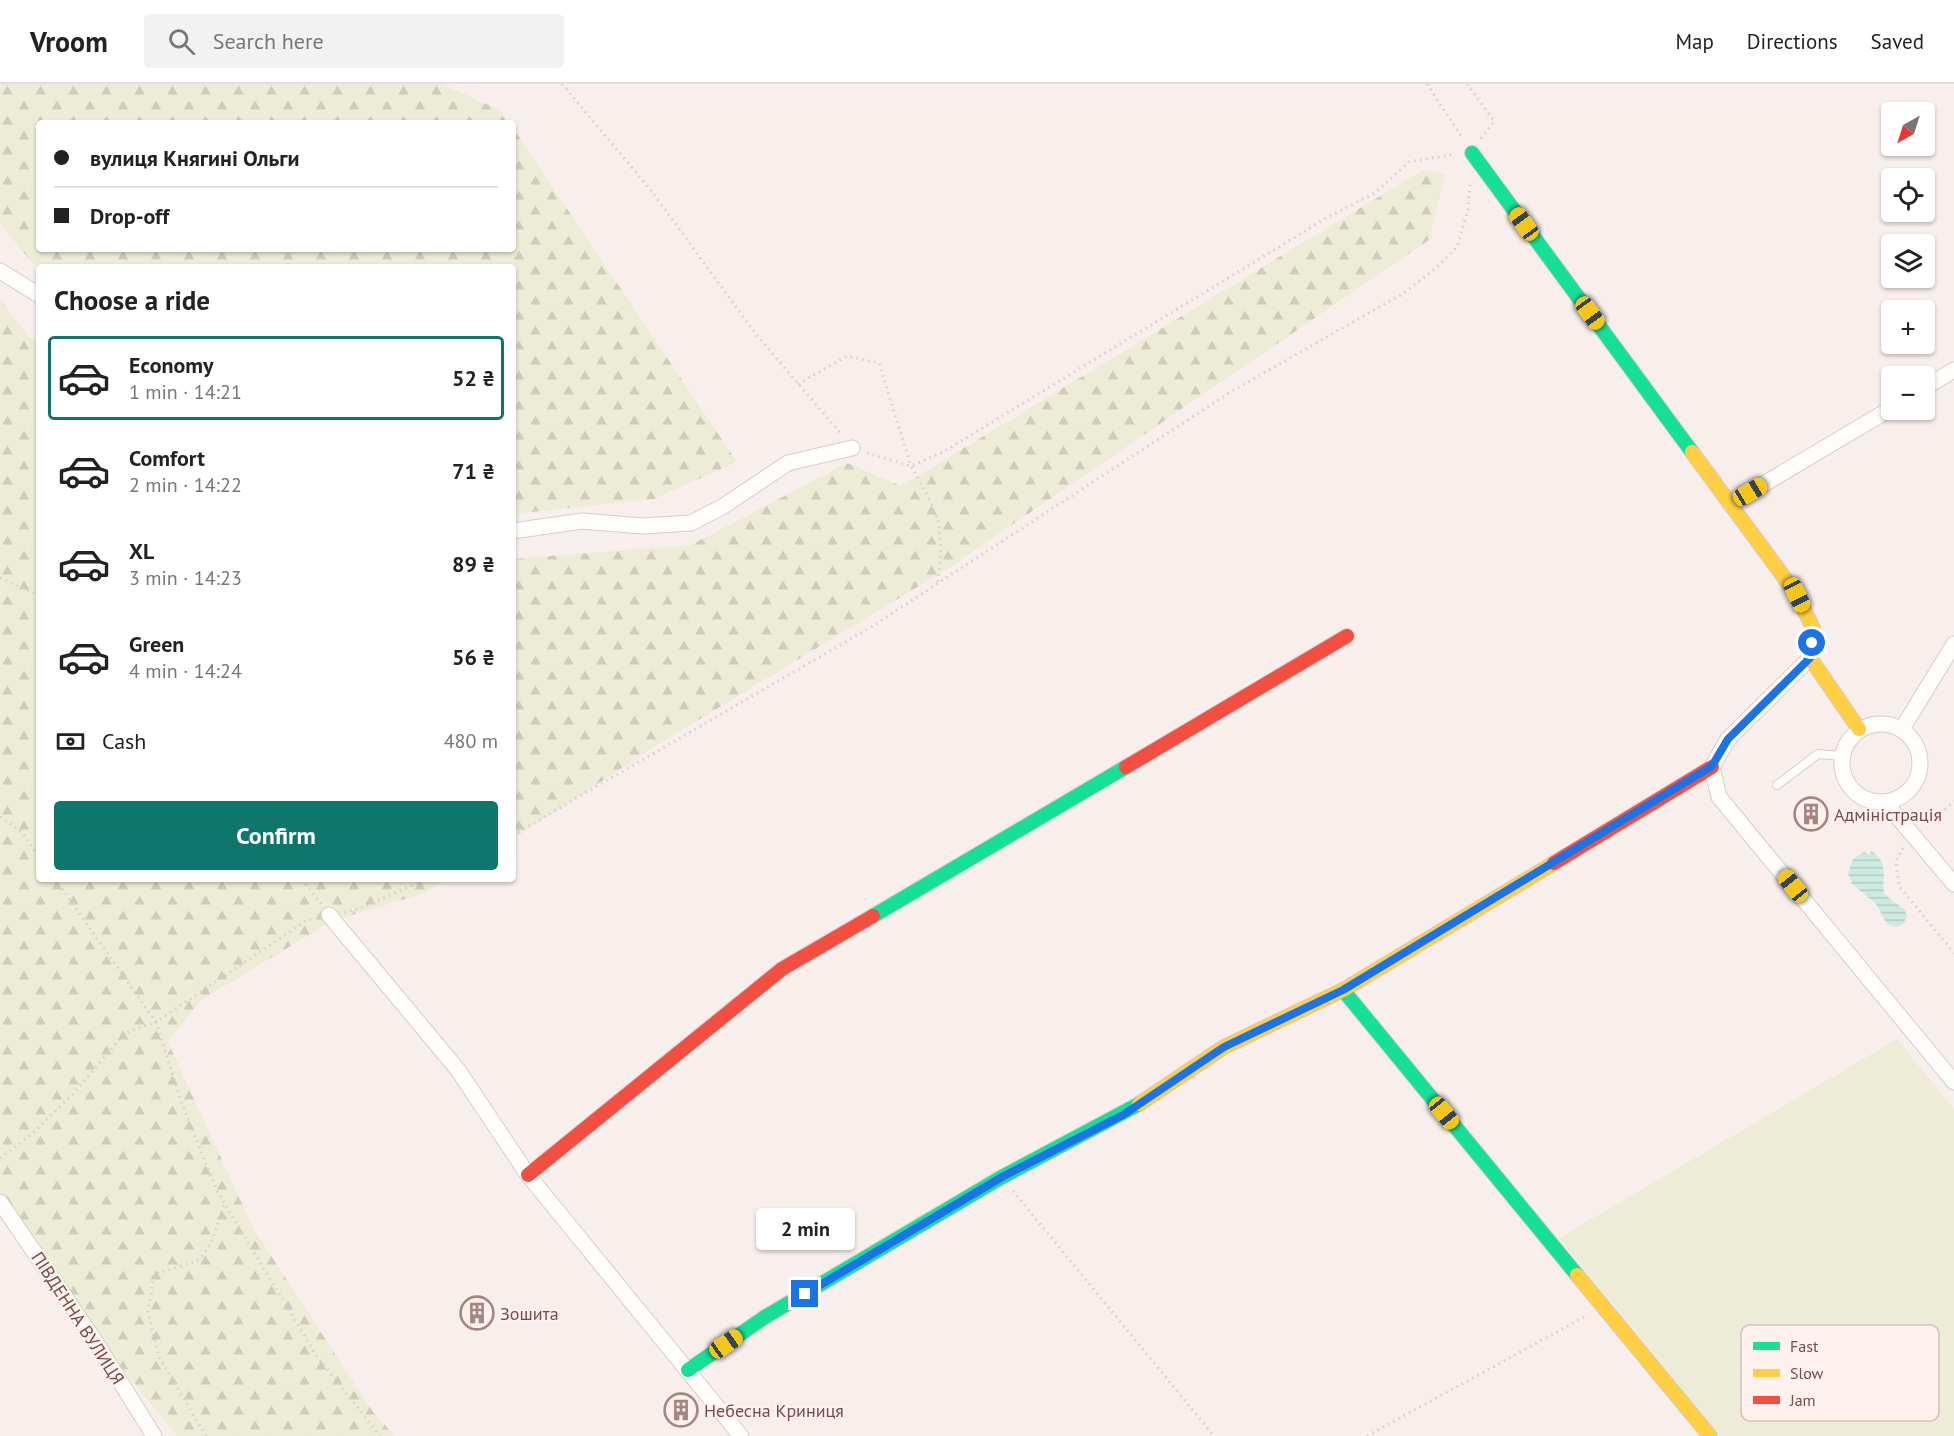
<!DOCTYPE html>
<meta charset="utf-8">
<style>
body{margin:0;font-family:"PT Sans",sans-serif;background:#f2f2f2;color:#222;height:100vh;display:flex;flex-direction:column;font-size:22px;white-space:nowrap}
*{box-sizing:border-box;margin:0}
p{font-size:20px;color:#767676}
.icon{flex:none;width:33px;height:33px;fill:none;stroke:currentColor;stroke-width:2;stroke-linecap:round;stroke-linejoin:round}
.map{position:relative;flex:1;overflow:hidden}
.drawer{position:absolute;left:36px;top:180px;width:480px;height:618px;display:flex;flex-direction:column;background:#fff;border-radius:6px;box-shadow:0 2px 4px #0004}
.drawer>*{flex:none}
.hud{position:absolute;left:36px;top:36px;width:480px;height:132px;border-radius:6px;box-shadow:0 2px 4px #0004;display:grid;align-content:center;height:132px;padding:0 18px;background:#fff}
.needle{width:39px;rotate:219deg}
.buttons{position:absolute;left:1881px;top:18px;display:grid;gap:12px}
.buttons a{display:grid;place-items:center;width:54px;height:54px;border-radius:6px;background:#fff;box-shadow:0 2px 4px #0004;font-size:30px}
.end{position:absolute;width:27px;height:27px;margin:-14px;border:8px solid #1a73e8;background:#fff;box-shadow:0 0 0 3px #fff}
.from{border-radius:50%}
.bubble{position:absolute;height:42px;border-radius:6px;background:#fff;box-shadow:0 2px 4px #0004;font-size:20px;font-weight:700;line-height:42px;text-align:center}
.car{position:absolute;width:18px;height:36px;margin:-18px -9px;border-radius:8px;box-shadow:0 0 4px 2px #0007;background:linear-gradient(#f5c518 24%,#345 0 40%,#f5c518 0 76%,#345 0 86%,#f5c518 0)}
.hud b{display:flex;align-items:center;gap:21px;height:57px;font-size:22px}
.hud b+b{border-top:2px solid #e0e0e0}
.hud i{width:15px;height:15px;background:#222}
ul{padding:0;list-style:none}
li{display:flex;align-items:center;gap:18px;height:84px;margin:0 12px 9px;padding:0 6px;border:3px solid transparent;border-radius:6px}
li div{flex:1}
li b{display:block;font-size:22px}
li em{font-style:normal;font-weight:700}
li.current{border-color:#0f766e}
li>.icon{width:54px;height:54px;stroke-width:1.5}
h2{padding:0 18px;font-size:27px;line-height:72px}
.pay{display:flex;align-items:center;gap:15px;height:66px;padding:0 18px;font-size:22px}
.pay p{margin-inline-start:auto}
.cta{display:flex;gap:12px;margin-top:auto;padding:12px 18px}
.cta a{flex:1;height:69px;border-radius:6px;background:#0f766e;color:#fff;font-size:24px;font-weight:700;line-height:69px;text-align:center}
header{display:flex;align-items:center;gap:36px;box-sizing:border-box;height:84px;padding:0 30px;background:#fff;border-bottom:2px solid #e0e0e0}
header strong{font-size:28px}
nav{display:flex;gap:33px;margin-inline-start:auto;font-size:21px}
.search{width:420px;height:54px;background:#f2f2f2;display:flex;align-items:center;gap:15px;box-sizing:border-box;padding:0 21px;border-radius:6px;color:#767676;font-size:22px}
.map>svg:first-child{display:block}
.grass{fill:#ededd7}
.forest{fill:url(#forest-firs)}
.water{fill:url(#water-rules)}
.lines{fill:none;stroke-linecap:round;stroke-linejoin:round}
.lane-casing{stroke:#d8ccca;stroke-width:10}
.street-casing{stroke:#d8ccca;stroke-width:17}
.fast-casing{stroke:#d8cac8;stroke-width:16}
.slow-casing{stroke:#d8cac8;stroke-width:16}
.jam-casing{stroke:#d8cac8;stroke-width:16}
.path{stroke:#dbcece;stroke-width:3;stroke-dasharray:1.5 4.5;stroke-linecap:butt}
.lane{stroke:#fefdfc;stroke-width:8}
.street{stroke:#fefdfc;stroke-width:15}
.fast{stroke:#16e098;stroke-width:14}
.slow{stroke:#ffcf43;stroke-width:14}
.jam{stroke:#f24e42;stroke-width:14}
.route{stroke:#1a73e8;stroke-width:8}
.labels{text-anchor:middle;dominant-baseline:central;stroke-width:4.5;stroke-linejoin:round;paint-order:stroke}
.poi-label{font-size:18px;fill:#784a4c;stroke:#fff2ee;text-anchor:start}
.street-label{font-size:18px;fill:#784a4c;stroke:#fff2ee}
.key{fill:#fff2ee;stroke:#d6c0bd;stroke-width:1.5}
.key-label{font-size:16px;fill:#784a4c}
</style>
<header>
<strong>Vroom</strong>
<div class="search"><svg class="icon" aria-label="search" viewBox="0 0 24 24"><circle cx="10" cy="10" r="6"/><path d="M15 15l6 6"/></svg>Search here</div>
<nav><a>Map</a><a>Directions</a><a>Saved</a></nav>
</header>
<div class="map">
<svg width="1954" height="1352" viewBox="0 0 1954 1352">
<defs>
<pattern id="forest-firs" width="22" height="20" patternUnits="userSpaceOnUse" patternTransform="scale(1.5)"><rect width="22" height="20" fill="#ededd7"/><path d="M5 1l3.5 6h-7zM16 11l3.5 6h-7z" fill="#cfcdba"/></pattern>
<pattern id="water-rules" width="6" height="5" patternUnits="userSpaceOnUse" patternTransform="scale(1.5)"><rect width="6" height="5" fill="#cdeae1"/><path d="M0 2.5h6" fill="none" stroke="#b4cac3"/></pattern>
</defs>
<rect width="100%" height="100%" fill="#f8efec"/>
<path class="grass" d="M1897,955l57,70v327h-234l-161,-198z"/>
<g class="forest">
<path d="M0,0h441l59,26 9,13h-470v126h474v-121l224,334 -83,37 -141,15v-247h-474v4l-39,-47z"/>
<path d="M1423,86l22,4 -16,66 -480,328 -287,174 -149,97v-280l178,-14 156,-82 54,23z"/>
<path d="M0,215l29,38 10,3v539h408l-25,15 -90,27 -132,80 -32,41 85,186 120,184 22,24h-218l-177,-218z"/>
</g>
<path class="water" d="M1871,767c18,11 11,25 13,43l21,16 2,6 -4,8 -7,3 -9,-3 -11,-20 -24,-20 -4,-11 5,-14 11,-7 6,3z"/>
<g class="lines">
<defs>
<path id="lane" d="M1777,701l41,-31 24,2"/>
<g id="street">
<path d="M0,187l39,24"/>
<path d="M1924,304l30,-18"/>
<path d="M1730,420l162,-96"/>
<path d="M513,447l69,-10 60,5 49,-3 31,-16 66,-44 64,-15"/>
<path d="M1810,574l-82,81 -16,28 7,30 235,285"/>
<circle cx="1881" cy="679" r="39"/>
<path d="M1902,645l52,-85"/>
<path d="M1885,718l69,82"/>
<path d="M329,831l129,155 70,105 213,261"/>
<path d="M0,1118l95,139 59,95"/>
</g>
<g id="fast">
<path d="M1472,69l220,299"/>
<path d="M873,832l253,-149"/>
<path d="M1343,906l234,285"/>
<path d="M688,1286l77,-53 237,-140 137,-73"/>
</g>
<g id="slow">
<path d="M1692,368l105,143 16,33 -3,30 49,71"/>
<path d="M1139,1020l85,-57 119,-57 211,-127"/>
<path d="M1577,1191l133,161"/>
</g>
<g id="jam">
<path d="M1126,683l221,-131"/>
<path d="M1554,779l158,-96"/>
<path d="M528,1091l254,-206 91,-53"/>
</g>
</defs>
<use href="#lane" class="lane-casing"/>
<use href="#street" class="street-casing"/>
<use href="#fast" class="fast-casing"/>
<use href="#slow" class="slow-casing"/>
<use href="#jam" class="jam-casing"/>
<g class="path">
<path d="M562,0l88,105 105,144 86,101"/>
<path d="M1427,0l36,55"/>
<path d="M1467,0l27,37 -13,18"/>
<path d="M798,300l49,-28 32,7 32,103 17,30 11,28 2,31 -4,31"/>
<path d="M867,369l44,13 32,-14 385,-235 47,-24 34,-31 46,-8"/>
<path d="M0,494l39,17"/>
<path d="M0,733l22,15 17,25"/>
<path d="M1932,738l22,-21"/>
<path d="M513,751l358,-208 361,-236 172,-98 33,-26 20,-20 11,-37 2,-25"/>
<path d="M1903,764l-7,13 3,25 55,67"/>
<path d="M55,795l101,143 151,-102 8,-2"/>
<path d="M302,795l19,25"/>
<path d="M344,828l15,-3 67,-30"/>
<path d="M0,1074l32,-24 40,-39 53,-62 31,-11 26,82 35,87 99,164 64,81"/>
<path d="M1013,1107l201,245"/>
<path d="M206,1352l-47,-79 -11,-45 6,-38c10,-4 36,-9 42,-13 16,-10 22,-40 28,-56"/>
<path d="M1367,1352l219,-120"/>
</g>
<use href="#lane" class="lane"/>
<use href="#street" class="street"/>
<use href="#fast" class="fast"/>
<use href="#slow" class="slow"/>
<use href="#jam" class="jam"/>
</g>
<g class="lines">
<path class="route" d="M805,1210l197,-117 121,-62 101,-68 119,-57 369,-224 16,-27 82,-81 2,-15"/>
</g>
<defs>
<symbol id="building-ring" viewBox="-11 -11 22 22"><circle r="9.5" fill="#fff2ee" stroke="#a58484" stroke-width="1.5"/><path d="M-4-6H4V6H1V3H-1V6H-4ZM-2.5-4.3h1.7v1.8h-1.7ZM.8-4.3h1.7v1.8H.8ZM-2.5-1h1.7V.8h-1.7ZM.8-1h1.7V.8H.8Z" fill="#a58484"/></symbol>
</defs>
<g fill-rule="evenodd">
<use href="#building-ring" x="1792" y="711" width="38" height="38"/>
<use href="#building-ring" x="458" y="1210" width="38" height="38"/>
<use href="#building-ring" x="662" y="1307" width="38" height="38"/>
</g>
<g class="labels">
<g class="poi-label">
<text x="1834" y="730">Адміністрація</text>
<text x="500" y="1229">Зошита</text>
<text x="704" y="1326">Небесна Криниця</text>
</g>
<g class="street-label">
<text transform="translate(78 1234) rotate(57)">ПІВДЕННА ВУЛИЦЯ</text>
</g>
</g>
<rect x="1741" y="1241" width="198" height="96" rx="9" class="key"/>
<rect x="1753" y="1258" width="27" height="8" fill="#16e098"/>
<rect x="1753" y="1285" width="27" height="8" fill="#ffcf43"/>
<rect x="1753" y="1312" width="27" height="8" fill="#f24e42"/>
<g class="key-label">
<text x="1790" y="1268">Fast</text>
<text x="1790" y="1295">Slow</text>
<text x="1790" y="1322">Jam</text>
</g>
</svg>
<div class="buttons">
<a><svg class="needle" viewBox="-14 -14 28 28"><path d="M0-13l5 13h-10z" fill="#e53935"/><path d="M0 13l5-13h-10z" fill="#767676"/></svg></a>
<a><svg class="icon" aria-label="locate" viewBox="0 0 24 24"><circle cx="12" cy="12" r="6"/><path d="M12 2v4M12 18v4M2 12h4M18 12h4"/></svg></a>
<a><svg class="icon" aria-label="layers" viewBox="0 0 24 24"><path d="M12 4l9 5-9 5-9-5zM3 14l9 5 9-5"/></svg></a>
<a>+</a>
<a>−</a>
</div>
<i class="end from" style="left:1812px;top:559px"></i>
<i class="end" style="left:805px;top:1210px"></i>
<div class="bubble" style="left:756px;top:1124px;width:99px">2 min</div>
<i class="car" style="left:1524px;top:140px;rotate:324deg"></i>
<i class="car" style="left:1590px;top:229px;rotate:144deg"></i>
<i class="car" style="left:1750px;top:408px;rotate:59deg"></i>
<i class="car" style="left:1797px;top:511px;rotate:154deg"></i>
<i class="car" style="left:1793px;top:802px;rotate:321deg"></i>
<i class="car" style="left:1444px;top:1029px;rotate:141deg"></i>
<i class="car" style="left:726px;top:1260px;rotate:55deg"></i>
<div class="hud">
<b><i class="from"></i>вулиця Княгині Ольги</b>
<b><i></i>Drop-off</b>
</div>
<section class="drawer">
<h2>Choose a ride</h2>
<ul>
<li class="current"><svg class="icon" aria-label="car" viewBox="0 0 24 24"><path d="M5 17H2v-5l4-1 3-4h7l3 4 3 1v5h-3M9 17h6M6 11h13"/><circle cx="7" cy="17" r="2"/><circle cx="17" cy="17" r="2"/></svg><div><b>Economy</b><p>1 min · 14:21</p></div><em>52 ₴</em></li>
<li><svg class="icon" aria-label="car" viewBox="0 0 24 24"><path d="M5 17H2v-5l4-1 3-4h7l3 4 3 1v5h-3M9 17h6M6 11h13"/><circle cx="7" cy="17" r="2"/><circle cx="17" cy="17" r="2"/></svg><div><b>Comfort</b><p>2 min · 14:22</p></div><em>71 ₴</em></li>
<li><svg class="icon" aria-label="car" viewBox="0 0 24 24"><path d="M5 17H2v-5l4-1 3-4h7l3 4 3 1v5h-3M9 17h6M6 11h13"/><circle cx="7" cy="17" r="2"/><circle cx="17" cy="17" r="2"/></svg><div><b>XL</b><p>3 min · 14:23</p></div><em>89 ₴</em></li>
<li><svg class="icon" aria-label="car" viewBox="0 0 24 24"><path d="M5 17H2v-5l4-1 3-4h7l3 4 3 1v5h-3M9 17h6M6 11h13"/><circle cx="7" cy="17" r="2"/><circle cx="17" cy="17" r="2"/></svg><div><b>Green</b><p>4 min · 14:24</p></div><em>56 ₴</em></li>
</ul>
<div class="pay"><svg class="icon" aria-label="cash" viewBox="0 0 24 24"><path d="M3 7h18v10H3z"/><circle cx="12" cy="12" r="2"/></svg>Cash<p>480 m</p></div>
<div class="cta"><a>Confirm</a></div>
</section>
</div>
